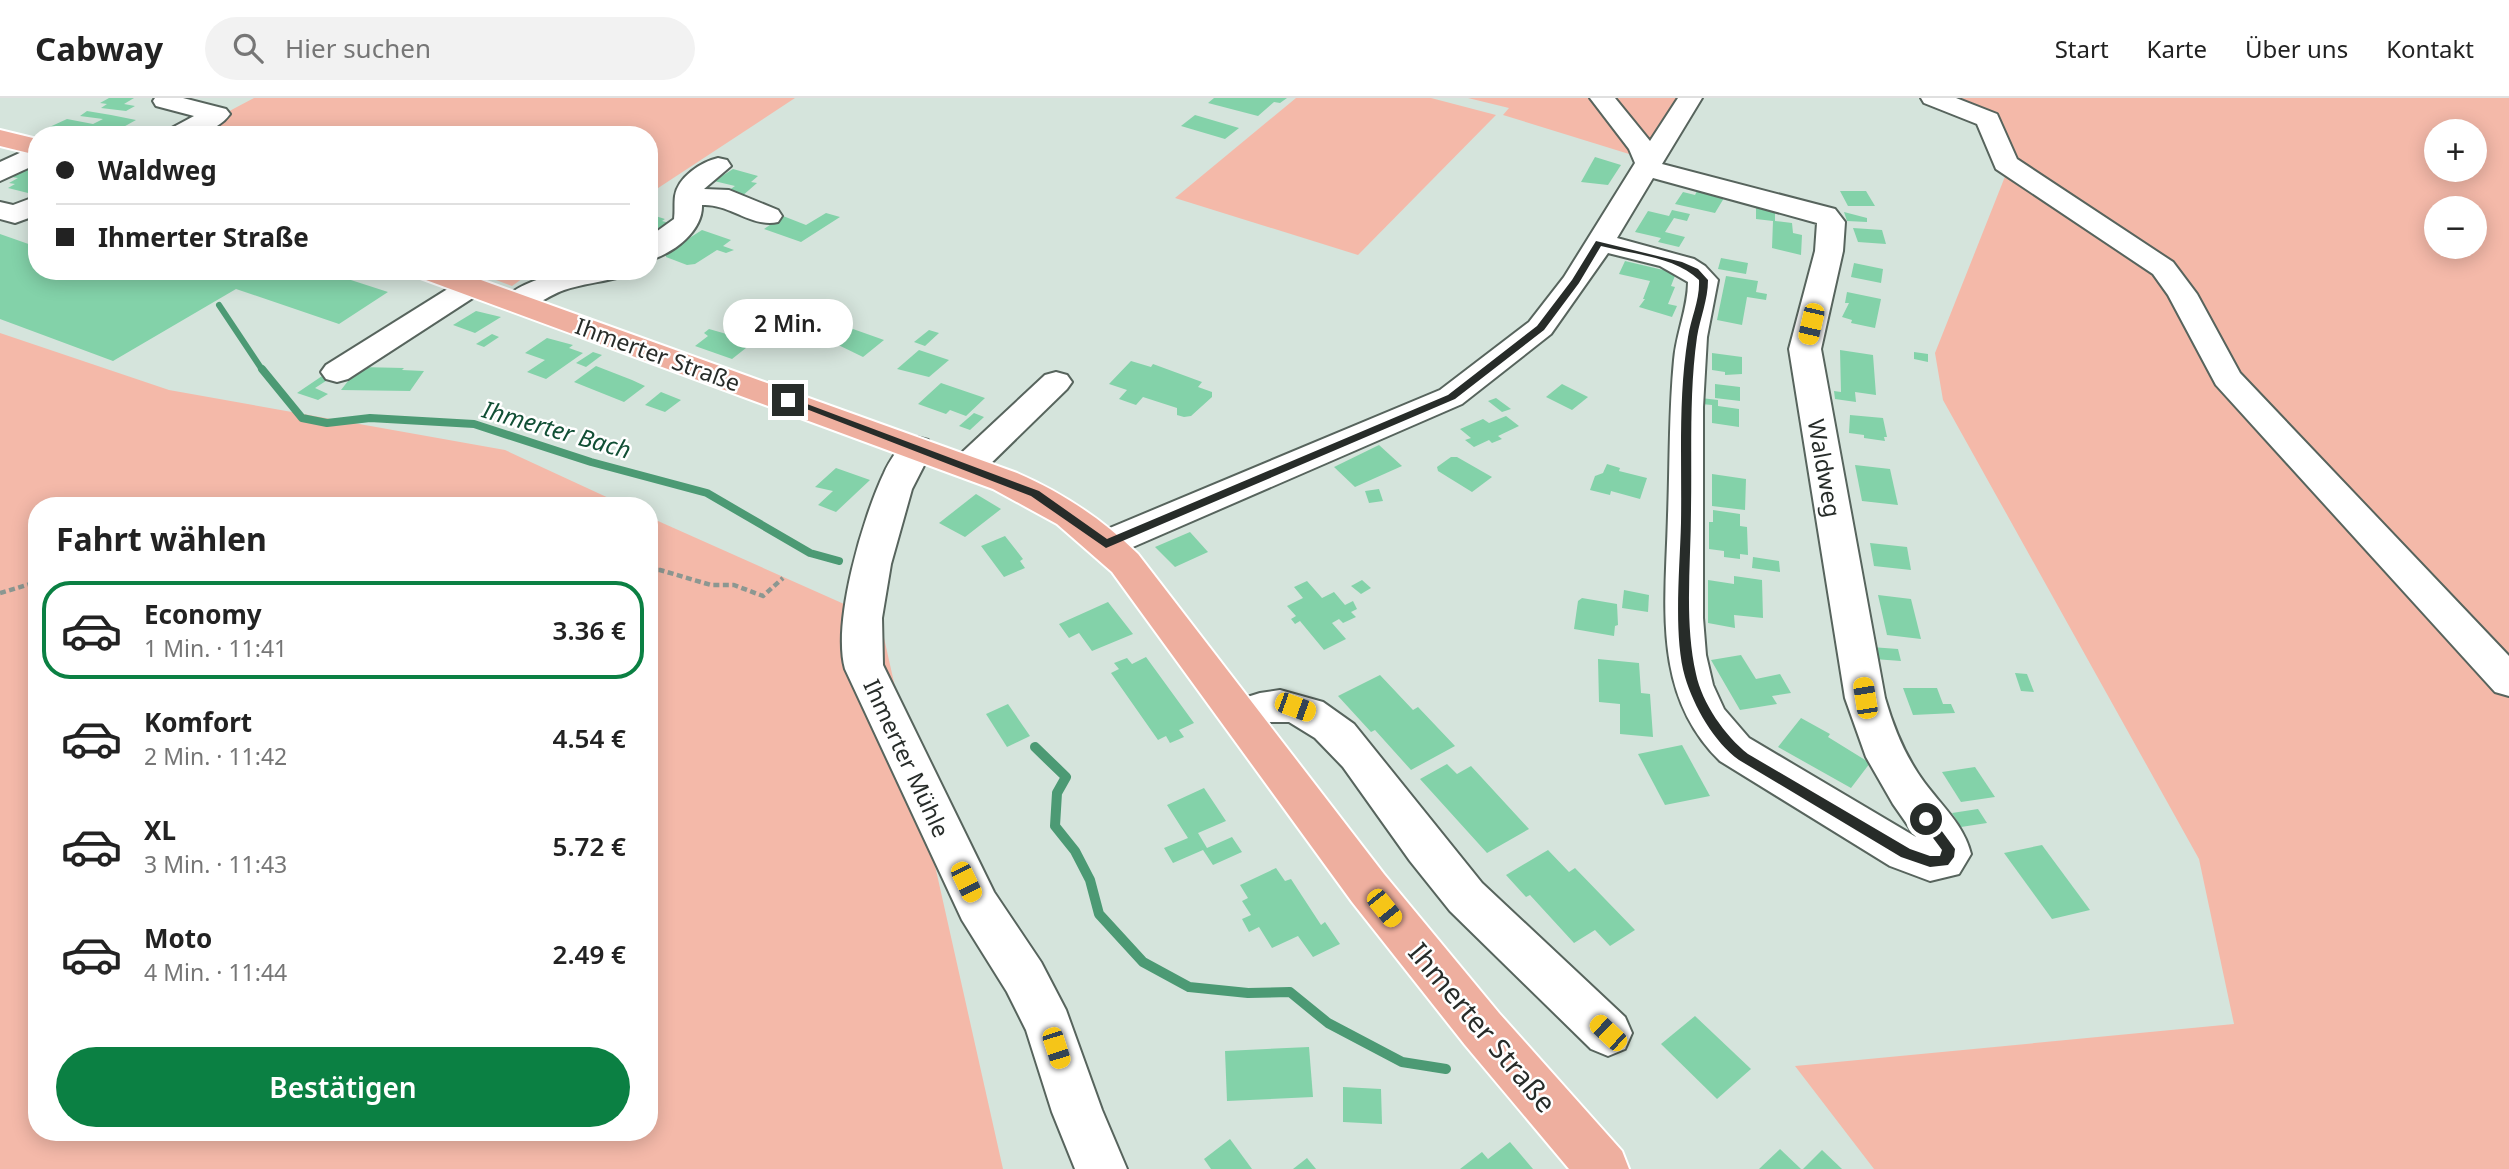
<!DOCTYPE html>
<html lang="de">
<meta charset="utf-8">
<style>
body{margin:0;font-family:"Noto Sans",sans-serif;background:#f2f2f2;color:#222;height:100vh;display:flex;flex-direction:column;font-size:26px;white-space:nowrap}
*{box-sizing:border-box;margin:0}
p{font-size:23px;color:#767676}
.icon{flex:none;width:38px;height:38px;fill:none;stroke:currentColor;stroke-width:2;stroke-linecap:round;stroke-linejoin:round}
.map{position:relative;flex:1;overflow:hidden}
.panel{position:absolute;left:28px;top:399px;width:630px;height:644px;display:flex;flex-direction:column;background:#fff;border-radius:28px;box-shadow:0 4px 18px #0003}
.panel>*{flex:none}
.guide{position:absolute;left:28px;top:28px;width:630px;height:154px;border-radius:28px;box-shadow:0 4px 18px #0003;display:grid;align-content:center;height:154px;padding:0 28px;background:#fff}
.controls{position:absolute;left:2424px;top:21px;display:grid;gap:14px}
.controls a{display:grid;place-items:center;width:63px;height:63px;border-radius:50%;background:#fff;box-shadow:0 4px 18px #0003;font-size:35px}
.end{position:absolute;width:32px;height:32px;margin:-16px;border:9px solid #272c29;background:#fff;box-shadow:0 0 0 4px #fff}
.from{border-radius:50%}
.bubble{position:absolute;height:49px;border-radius:24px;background:#fff;box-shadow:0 4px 18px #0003;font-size:23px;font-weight:600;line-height:49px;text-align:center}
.car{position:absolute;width:21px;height:42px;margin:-21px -10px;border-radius:9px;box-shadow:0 0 5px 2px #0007;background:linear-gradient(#f5c518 24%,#345 0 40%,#f5c518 0 76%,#345 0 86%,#f5c518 0)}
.guide b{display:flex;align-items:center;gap:24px;height:66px;font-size:26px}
.guide b+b{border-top:2px solid #e0e0e0}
.guide i{width:18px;height:18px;background:#222}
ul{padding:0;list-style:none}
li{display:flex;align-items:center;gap:21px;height:98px;margin:0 14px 10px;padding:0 14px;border:4px solid transparent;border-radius:28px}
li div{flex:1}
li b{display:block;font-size:26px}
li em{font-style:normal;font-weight:600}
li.selected{border-color:#0b8043}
li>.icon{width:63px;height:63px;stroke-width:1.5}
h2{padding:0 28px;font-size:32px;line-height:84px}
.cta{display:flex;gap:14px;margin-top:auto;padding:14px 28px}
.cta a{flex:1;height:80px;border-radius:42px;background:#0b8043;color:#fff;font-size:28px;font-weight:600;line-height:80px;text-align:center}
header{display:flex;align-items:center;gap:42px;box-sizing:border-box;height:98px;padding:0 35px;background:#fff;border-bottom:2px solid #e0e0e0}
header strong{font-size:33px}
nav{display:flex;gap:38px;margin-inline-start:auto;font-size:24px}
.search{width:490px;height:63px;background:#f2f2f2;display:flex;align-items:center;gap:18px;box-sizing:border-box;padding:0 24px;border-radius:38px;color:#767676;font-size:26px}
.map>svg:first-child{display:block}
.green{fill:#f4b9a9;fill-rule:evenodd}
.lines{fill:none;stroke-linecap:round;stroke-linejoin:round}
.stream-far2{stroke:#4c9a74;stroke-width:6}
.stream-far1{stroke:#4c9a74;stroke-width:8}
.stream{stroke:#4c9a74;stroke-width:10}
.building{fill:#83d2a9}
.minor-casing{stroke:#57645d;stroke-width:4}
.major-casing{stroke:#fff;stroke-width:4}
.path{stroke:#8c9791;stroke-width:4.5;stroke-dasharray:6 3.5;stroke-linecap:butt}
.minor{fill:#fff;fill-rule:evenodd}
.major{fill:#eeaf9f;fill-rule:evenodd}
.route{fill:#272c29}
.labels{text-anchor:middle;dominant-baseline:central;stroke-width:5;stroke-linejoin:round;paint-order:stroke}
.street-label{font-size:23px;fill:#272c29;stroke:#fff}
.water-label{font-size:24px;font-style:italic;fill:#114f35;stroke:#fff}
.near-street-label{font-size:28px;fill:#272c29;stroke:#fff}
</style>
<header>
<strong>Cabway</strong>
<div class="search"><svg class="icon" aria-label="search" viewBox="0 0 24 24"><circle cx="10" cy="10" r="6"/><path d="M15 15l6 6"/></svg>Hier suchen</div>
<nav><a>Start</a><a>Karte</a><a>Über uns</a><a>Kontakt</a></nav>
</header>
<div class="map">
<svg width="2509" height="1071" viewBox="0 0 2509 1071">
<rect width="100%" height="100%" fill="#d5e4dc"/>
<g class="green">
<path d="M254,0h541l-146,96v-59h-465z"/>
<path d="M1296,0h135l65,17 -138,140 -183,-57z"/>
<path d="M1468,0h216l-42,60 -139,-43 6,-7z"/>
<path d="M1942,0h567v1071h-635l-79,-103 439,-42 -35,-165 -256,-459 -8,-47 71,-179 -14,-56zM2436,33h38v39h-38zM2436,110h38v39h-38z"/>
<path d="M472,173h61l-21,15z"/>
<path d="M0,235l169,57 336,60 121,56h-589v626h612v-615l231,103 123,549h-1003z"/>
</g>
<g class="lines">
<path class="stream-far2" d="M219,207l44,66"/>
<path class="stream-far1" d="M262,271l40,49 25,5 43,-5 104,6 117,38 116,31 103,60 29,8"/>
<path class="stream" d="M1035,649l31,30 -9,16 -2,33 20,25 15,29 9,34 44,48 46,25 59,6 42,-1 38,31 74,39 44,7"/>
</g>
<g class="building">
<path d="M109,0h25l-10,6 11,2 -9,5 -25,-3 6,-4 -7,-1z"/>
<path d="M1214,0h73l-7,5 -6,-1 -16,14 -50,-13z"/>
<path d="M87,13l24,4 25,5 -18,10 7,1 -7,4h-55l-20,-5 24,-11 26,5 10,-5 -23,-3z"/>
<path d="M1195,17l44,13 -14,11 -44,-13z"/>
<path d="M1595,59l26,8 -13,20 -27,-3z"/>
<path d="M27,70l10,1v20l-9,4 -20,-5 7,-4 -6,-1 9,-5 -7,-1z"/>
<path d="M733,71l25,7 -7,6 6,1 -16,14 -16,-4 10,-7 -21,-5z"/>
<path d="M1697,93l27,7 -9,15 -40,-9 8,-12 12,3z"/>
<path d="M1840,93h26l9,15h-27z"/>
<path d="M1756,109l19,3v11l17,2 1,10 9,2 -1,20 -29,-7 1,-27 -17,-2z"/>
<path d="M1672,112l18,4 -3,7 -13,-3 -9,14 20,5 -6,10 -21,-5 3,-4 -26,-6 13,-21 21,5z"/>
<path d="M1844,114l23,6v4l-20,-1z"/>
<path d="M826,115l14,4 -39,25 -37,-13 19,-13 23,9z"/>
<path d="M649,116l16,5 -3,2 7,2 -12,9 -8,-2z"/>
<path d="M1853,130l29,2 4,14 -28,-2z"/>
<path d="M702,132l29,10 -8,6 11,4 -8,3 -9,-3 -22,14 -8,1 -21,-8v-4z"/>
<path d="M0,136l37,13v24h150l20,7 12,-7h104l65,21 -49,32 -103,-35 -123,72 -113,-42z"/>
<path d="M1721,160l27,5 -2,11 -28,-5z"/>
<path d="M1625,163l51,12 -5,13 4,1 -7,17 9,2 -5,11 -33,-10 6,-8h-2l7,-18 -31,-7z"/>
<path d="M1854,165l29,6 -2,14 -30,-6z"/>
<path d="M1726,178l32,5 -2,11 11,2 -1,6 -19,-3 -5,28 -25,-5z"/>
<path d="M1847,194l34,7 -6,29 -24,-5 1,-3 -10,-3 7,-14h-4z"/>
<path d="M476,213l25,6 -26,16 -22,-8z"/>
<path d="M757,213l14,4 -18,14 12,4 -33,26 -37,-13 13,-10 -4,-3 5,-4 21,6z"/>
<path d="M843,228l10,3 31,11 -21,17 -37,-18z"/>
<path d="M929,232l10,3 -14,13 -11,-4z"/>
<path d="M492,236l7,3 -15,10 -8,-3z"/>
<path d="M547,240l26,7 -4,3 14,5 -37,26 -19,-7 18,-12 -20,-7z"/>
<path d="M919,252l30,10 -20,17 -32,-8z"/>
<path d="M1840,252l33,5 3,40 -21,-3 1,10 -21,-3 -1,-8 7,1z"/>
<path d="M593,254l9,3 -16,12 -10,-4z"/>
<path d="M1914,254l14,2v8l-14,-3z"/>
<path d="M1712,255l30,4v17l-17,1v-3l-13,-2z"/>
<path d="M1131,263l20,6 2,-3 49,18 -4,5 14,5v5l-21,19 -7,1 -7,-2v-7l-34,-11 -7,8 -17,-6 8,-9 -18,-6z"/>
<path d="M596,268l36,14 13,6 -21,16 -50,-20z"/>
<path d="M359,269l45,1 -2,2 22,1 -14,20 -69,-1z"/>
<path d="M325,276l7,3 -17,11 13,6 -10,6 -21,-7z"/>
<path d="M941,285l44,15 -19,18 -16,-6 -4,4 -28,-10z"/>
<path d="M1562,286l26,13 -16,13 -26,-13z"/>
<path d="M1715,286l25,3v14l-25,-3z"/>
<path d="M661,294l20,8 -16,12 -20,-7z"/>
<path d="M1496,300l15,11 -9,3 -14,-11z"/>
<path d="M1701,300l17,2v6l21,3v18l-27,-4v-18l-11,-1z"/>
<path d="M974,315l10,4 -14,13 -11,-4z"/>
<path d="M1850,317l33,3 4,19h-3l1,4 -21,-3v-3l-15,-2z"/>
<path d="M1506,318l13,10 -21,10 4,3 -10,4 -3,-3 -15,7 -9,-7 6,-2 -11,-9 23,-10 6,4z"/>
<path d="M1379,347l23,21 -47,21 -21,-20z"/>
<path d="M1451,359h6l35,20 -20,15 -34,-21 -1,-4z"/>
<path d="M1607,366l13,4 -1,3 28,7 -7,21 -29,-8 -1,4 -20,-5 5,-14 8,-3z"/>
<path d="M1855,367l35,4 8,36 -36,-4z"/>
<path d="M836,370l34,12 -34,32 -18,-7 15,-14 -18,-4z"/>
<path d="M1712,376l34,5 -1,31 -33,-4z"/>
<path d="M1379,391l4,12 -14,2 -4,-12z"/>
<path d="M976,396l25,15 -36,28 -26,-14z"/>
<path d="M1713,412l27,4v12l7,1 1,28 -8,-1v5l-16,-2v-6l-15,-2v-27h4z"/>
<path d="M1190,434l18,20 -33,15 -20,-20z"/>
<path d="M1005,438l18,23 -3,2 5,7 -21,9 -23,-31z"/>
<path d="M1870,445l37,4 4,23 -37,-4z"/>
<path d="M1753,459l26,4 1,11 -28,-4z"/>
<path d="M1734,478l28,4 1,38 -29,-3 1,13 -27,-5v-43l26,4z"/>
<path d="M1362,482l9,8 -10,6 -10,-8z"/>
<path d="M1307,483l15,17 12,-6 11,13 8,-4 4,8 -6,3 5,5 -13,6 -4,-4 -7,4 14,16 -22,11 -24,-29 -5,3 -4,-5 5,-3 -9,-10 16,-8 -9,-11z"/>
<path d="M1624,492l25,5 -1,17 -26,-4z"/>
<path d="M1878,497l33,4 10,40 -34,-4z"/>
<path d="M1582,500l35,6 1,21 -3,1 -1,10 -40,-7 4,-28z"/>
<path d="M1108,504l25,32 -41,17 -13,-18 -10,5 -10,-14z"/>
<path d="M1871,549l27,2 3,12 -27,-2z"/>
<path d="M1741,557l15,24 24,-5 11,19 -19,3 5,8 -37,6 -29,-50z"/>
<path d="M1146,559l48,66 -15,7 5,7 -14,6 -4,-7 -8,4 -47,-67 8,-4 -5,-6 13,-5 5,6z"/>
<path d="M1598,561l41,4 2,30 9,1 3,43 -33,-3v-30l-21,-2z"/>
<path d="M2015,575l12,1 7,18 -13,-1z"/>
<path d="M1380,577l33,35 5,-3 37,39 -44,24 -36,-40 -4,2 -33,-36z"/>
<path d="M1903,590h34l6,16h8l4,9 -42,2z"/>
<path d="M1008,606l22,32 -23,11 -21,-33z"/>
<path d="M1801,620l29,16 -2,3 42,26 -19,25 -73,-41z"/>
<path d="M1682,647l28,51 -45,9 -27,-51z"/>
<path d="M1447,666l10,10 14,-8 58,63 -42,24 -67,-74z"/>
<path d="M1975,669l20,30 -34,5 -19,-30z"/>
<path d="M1204,690l22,33 -28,12 9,15 25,-11 10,15 -29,13 -10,-15 -30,13 -9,-15 24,-10 -21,-33z"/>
<path d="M1978,711l9,14 -26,4 -9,-14z"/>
<path d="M2042,747l48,65 -38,9 -48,-66z"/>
<path d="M1548,752l21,22 6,-4 60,62 -25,16 -15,-16 -21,13 -44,-48 -4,2 -20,-22z"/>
<path d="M1276,770l9,13 6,-2 30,46 4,-3 15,22 -27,13 -15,-21 -26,12 -13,-21 -10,5 -7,-13 9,-4 -9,-14 6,-3 -8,-13z"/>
<path d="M1695,918l56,53 -34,30 -56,-55z"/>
<path d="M1309,949l4,50 -86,4 -2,-50z"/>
<path d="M1343,989l38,2 1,35 -39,-2z"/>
<path d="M1230,1041l22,30h-41l-7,-10z"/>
<path d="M1510,1044l23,27h-73l22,-17 6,7z"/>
<path d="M1780,1051l21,20h-42z"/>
<path d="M1822,1052l20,19h-39z"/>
<path d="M1307,1060l9,11h-23z"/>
</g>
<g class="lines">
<defs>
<g id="minor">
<path d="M155,0h28l43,11 4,5c-15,21 -43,21 -66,21l4,-5 26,-14 -38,-10 -3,-5z"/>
<path d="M1590,0h25l35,43 28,-43h24l-40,66 173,45 10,13 -2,29 -22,98 64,349c9,31 20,58 39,84 17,23 40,43 47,72l-12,20 -29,7 -40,-15 -170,-105c-69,-67 -54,-159 -52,-246 2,-52 1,-103 6,-155 2,-26 14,-52 14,-78l-28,-16 -52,-13 -57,81 -89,70 -343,149 -13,3 -13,-3 -5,-9 5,-9 347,-145 89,-68 35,-45 71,-114 -6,-14zM1653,80l164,45 -2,28 -26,98 56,349 21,59 27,47 23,33 -167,-99 -25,-29 -11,-24 -7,-30 -3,-37v-211l4,-70 11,-57 -13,-14 -11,-7 -77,-21z"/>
<path d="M1921,0h35l41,16 20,45 156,103 24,32 43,79 269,283v40l-14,-4 -279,-307 -48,-90 -15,-21 -157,-105 -19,-45 -53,-21z"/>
<path d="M37,47v19l-37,17v-19z"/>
<path d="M718,60l9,2 4,6 -27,23 25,1 49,20 4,6 -4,6c-26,6 -49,-19 -76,-17 1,26 -29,49 -53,55v-23l25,-18c1,-8 0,-16 1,-23 3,-19 26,-34 43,-38z"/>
<path d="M37,98v19l-22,8 -15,-4v-17l13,3z"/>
<path d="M568,173h56l-4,6c-18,5 -38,7 -56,13 -20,7 -35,24 -58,18l-4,-6c13,-18 46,-26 66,-31z"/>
<path d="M472,179l10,3 5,6 -5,6 -134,87 -11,3 -11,-3 -5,-7 5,-7 136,-85z"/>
<path d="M1056,274l11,3 5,7 -5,7 -87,85 -12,3 -12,-3 -5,-8 5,-8 89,-83z"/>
<path d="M916,339l12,3 5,8 -21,41 -21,75 -9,54 1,47 111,227 47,70 25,48 36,100 25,59h-52l-23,-57 -26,-82 -19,-38 -45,-72 -117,-251c-13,-47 18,-152 39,-196 5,-12 13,-22 20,-33z"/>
<path d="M1280,592l43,12 31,22 128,159 143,134 7,16 -7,16 -17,7 -17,-7 -141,-138 -40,-50 -67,-94 -28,-29 -26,-16h-19l-31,9 -14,-5 -6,-11 6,-11 35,-11z"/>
</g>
<g id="major">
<path d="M0,32l37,9v16l-37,-9z"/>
<path d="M414,173h42l561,202c46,20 85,46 121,81l246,320 115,139 123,138 7,18h-60l-104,-124 -113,-143 -240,-330 -55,-48 -64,-35 -575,-212z"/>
</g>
</defs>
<use href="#minor" class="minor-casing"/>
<use href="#major" class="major-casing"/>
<g class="path">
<path d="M649,472h11l51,15h23l29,11 20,-18"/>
<path d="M0,495l37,-11"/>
</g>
<use href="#minor" class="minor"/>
<use href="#major" class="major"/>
</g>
<path class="route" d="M1596,143l86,21 16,7 10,11c0,20 -8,38 -11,57 -8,56 -5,115 -6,172 0,54 -7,112 5,165 6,29 29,62 52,80l162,95 20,7h10l2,-6 -23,-31 2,-4h9l25,34 -1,8 -6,8 -18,2 -29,-10 -162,-97c-25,-18 -45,-53 -54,-83 -12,-41 -5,-110 -4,-154 1,-61 -3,-125 7,-186 3,-19 12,-37 11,-57 -23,-23 -67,-26 -98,-34l-22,37 -35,47 -89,69 -349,149 -75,-52 -248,-96 8,-2 248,93 68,48 341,-144 89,-69 35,-46z"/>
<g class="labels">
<g class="street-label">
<text transform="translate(658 256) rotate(20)">Ihmerter Straße</text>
<text transform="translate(1825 370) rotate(80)">Waldweg</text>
<text transform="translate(907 660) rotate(65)">Ihmerter Mühle</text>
</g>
<g class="water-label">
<text transform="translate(557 331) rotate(16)">Ihmerter Bach</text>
</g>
<g class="near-street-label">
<text transform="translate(1483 929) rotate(50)">Ihmerter Straße</text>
</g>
</g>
</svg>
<div class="controls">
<a>+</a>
<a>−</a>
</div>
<i class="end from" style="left:1926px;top:721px"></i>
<i class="end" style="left:788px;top:302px"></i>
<div class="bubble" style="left:723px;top:201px;width:130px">2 Min.</div>
<i class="car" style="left:1811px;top:226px;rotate:193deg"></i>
<i class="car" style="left:1865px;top:600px;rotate:351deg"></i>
<i class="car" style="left:1295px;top:609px;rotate:110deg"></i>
<i class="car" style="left:966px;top:784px;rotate:154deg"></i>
<i class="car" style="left:1384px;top:810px;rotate:141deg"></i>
<i class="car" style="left:1608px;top:935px;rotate:313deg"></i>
<i class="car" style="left:1056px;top:950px;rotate:162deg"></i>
<div class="guide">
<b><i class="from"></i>Waldweg</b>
<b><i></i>Ihmerter Straße</b>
</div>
<section class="panel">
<h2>Fahrt wählen</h2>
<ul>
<li class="selected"><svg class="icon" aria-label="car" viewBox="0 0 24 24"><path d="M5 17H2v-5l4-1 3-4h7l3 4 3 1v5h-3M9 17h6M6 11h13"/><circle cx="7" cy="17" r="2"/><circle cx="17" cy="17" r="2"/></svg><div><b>Economy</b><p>1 Min. · 11:41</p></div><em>3.36 €</em></li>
<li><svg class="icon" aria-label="car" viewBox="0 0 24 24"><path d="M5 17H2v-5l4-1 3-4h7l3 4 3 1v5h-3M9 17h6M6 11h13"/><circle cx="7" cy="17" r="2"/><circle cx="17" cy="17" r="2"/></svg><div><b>Komfort</b><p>2 Min. · 11:42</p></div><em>4.54 €</em></li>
<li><svg class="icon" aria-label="car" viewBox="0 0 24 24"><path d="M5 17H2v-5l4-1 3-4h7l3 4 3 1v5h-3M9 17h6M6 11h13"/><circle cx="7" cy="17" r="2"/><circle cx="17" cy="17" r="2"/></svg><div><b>XL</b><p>3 Min. · 11:43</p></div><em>5.72 €</em></li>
<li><svg class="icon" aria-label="car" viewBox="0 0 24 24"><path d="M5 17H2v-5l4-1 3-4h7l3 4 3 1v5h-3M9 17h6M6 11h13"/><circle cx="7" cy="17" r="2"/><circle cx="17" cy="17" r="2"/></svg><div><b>Moto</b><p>4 Min. · 11:44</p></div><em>2.49 €</em></li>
</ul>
<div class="cta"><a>Bestätigen</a></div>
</section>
</div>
